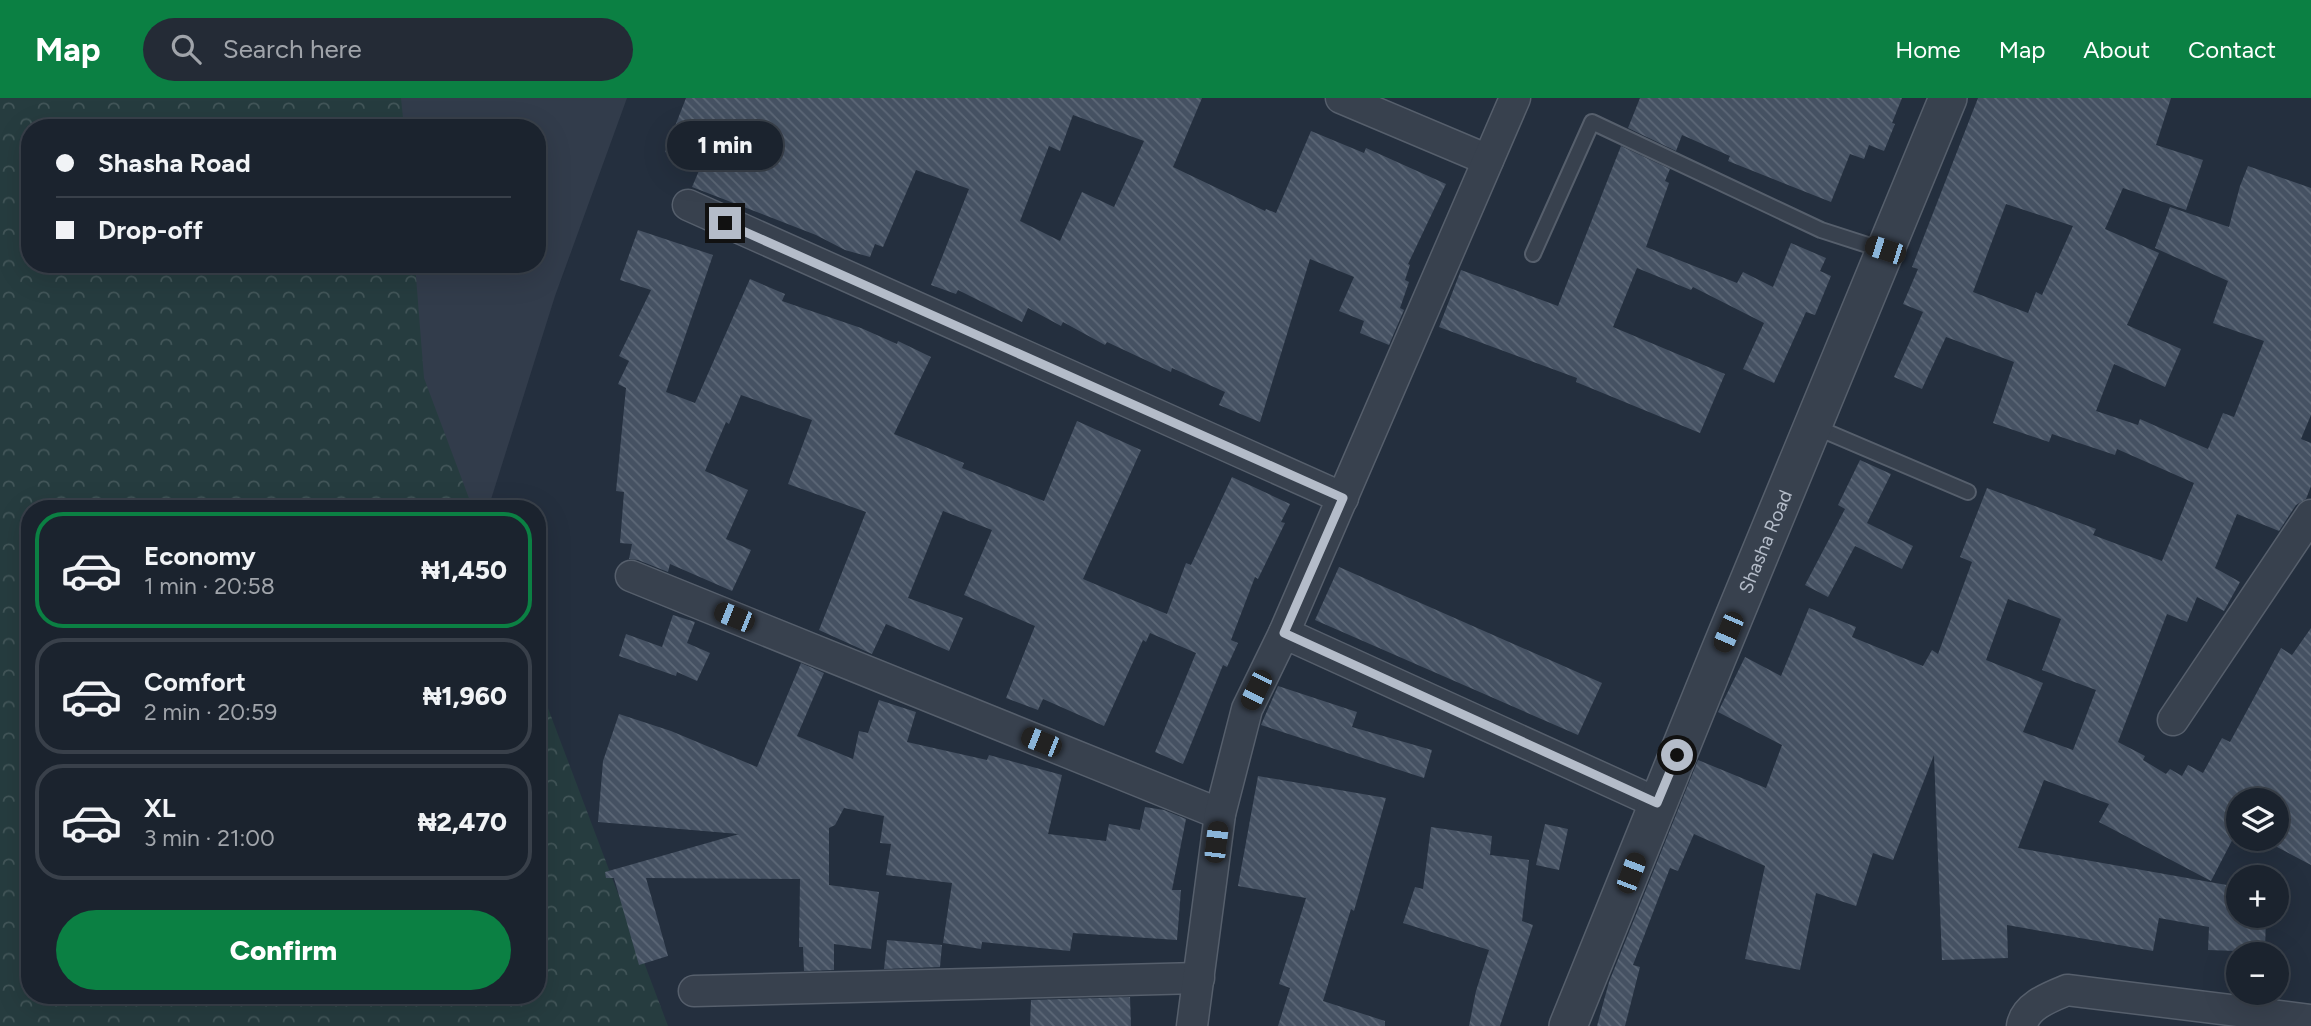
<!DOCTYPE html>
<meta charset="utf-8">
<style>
body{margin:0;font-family:Figtree,sans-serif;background:#242b36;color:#f1f3f6;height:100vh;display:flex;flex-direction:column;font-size:26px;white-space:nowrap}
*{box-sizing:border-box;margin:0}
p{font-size:23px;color:#a0a4aa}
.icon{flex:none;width:38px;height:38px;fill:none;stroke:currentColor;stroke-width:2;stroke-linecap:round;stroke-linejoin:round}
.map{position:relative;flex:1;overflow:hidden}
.details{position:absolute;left:21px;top:402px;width:525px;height:504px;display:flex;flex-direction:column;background:#1b232e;border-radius:28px;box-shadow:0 7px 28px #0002,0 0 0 2px #39404a}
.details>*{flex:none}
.guide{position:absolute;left:21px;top:21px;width:525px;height:154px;border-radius:28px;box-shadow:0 7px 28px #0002,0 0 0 2px #39404a;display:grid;align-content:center;height:154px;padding:0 35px;background:#1b232e}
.buttons{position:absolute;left:2226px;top:690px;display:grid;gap:14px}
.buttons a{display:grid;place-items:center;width:63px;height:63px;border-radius:50%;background:#1b232e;box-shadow:0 7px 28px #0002,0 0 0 2px #39404a;font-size:35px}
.end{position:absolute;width:32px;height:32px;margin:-16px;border:9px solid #b4bcc9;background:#111;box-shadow:0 0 0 4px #111}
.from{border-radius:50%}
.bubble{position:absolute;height:49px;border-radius:24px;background:#1b232e;box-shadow:0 7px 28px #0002,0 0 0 2px #39404a;font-size:23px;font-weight:800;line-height:49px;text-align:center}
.car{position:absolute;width:21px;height:42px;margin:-21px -10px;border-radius:9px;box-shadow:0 0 5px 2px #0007;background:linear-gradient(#222 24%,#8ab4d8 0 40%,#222 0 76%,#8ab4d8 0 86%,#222 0)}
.guide b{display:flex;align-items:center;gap:24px;height:66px;font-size:26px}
.guide b+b{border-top:2px solid #39404a}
.guide i{width:18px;height:18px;background:#f1f3f6}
ul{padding:12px 0 0;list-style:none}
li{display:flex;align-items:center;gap:21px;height:116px;margin:0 14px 10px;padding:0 21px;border:4px solid #39404a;border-radius:28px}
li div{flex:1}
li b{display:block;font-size:26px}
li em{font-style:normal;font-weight:800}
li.current{border-color:#0b8043}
li>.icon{width:63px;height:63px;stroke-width:1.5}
.cta{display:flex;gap:14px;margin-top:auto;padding:14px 35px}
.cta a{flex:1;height:80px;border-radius:42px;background:#0b8043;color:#fff;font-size:28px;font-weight:800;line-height:80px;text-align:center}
header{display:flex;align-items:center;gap:42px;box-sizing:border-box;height:98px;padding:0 35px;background:#0b8043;color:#fff}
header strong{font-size:33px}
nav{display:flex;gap:38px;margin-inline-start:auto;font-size:24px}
.search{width:490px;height:63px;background:#242b36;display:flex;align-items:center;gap:18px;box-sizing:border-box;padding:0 24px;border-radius:38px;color:#a0a4aa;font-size:26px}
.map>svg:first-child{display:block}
.airport{fill:#323c4b;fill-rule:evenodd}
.forest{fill:url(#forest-crowns)}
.building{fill:url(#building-back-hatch);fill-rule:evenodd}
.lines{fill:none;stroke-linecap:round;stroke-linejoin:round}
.service-casing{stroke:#565f6c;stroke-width:18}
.minor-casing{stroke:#565f6c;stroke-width:33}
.tertiary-casing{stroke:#565f6c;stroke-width:40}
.service{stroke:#38414e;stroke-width:14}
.minor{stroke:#38414e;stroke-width:30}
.tertiary{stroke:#38414e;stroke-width:37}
.route{stroke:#b4bcc9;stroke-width:9}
.labels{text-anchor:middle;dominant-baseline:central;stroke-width:6;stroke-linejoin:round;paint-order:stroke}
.street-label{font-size:19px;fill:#b4bcc9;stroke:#1d2633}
</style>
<header>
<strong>Map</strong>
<div class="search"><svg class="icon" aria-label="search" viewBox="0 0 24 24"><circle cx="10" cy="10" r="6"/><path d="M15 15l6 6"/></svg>Search here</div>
<nav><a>Home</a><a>Map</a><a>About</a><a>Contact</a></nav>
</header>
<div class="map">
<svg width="2311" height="928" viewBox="0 0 2311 928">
<defs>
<pattern id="forest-crowns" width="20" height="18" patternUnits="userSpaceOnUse" patternTransform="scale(1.75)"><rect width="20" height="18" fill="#263c3f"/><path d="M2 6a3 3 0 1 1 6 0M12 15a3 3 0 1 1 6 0" fill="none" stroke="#435659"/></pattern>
<pattern id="building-back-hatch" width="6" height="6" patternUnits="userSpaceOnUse" patternTransform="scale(1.75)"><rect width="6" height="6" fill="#455162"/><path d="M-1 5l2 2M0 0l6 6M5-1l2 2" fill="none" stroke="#5d6877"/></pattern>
</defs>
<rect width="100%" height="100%" fill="#242f3e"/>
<path class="airport" d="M0,0h627l-72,198 -67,213h-458v487l-30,30zM30,30h507v136h-507z"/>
<path class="forest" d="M0,0h401l3,30h-374v136h385l9,114 49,131h-443v487h507v-317l131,347h-668z"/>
<g class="building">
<path d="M686,0h516l-29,69 92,44 1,-2 10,4 35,-82 53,22 2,-5 80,36 -38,80 2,1 -5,15 4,2 -9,26 4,2 -15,35 -29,-12 4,-12 -25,-10 15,-34 -44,-18 -50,163 -41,-17 6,-13 -53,-24 -1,4 -64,-30 -2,3 -42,-23 -2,4 -33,-18 -6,14 -64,-32 -2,4 -25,-9 38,-96 -53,-19 -33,77 -8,-3 -5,13 -25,-7 -29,-15 -124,-48 9,-21 -36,-14zM1073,17l71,26 -30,66 -32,-15 -22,49 -40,-20 29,-75 11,5z"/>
<path d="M1640,0h262l-10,25 3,1 -11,27 -15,-6 -5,14 -14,-5 -19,48 -103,-41 2,-5 -48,-21 -6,16 -48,-23z"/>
<path d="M1978,0h193l-15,47 47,15 -17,50 -63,-22 -18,41 54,24 -32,72 54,24 -16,38 -51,-23 -18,47 42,14 2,-6 68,30 15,-36 11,4 30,-76 -51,-18 15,-42 -73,-33 15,-41 59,20 11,-41 8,-20 63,22v227l-10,24 10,4v43l-5,13 -10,6 -17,26 -42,-17 -22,54 25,14 -16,29 -27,-14 -10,25 -20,-8 -49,128 27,14 -2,4 23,14 4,-5 12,7 6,-11 15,8 19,-35 8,4 51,-94 11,7 19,-27v237l-51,-27h17v-38h-39v29l-27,52 -112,-59 10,-18 -65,-24 -26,68 220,39v28h28l-1,37 -57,-2 1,-23 -50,-9 -6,33 -146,-26 1,33 -66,2 -8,-205 -41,105 -20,-7 -17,53 -40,-13 -16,77 -55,-11 20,-93 -71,-32 -16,37 -8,-3 -37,97 7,2 -15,59h-28l12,-44 89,-222 68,28 16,-43 -64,-33 27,-55 36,19 28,-68 47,19 -4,10 71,29 9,-16 6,4 34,-92 -12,-5 27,-69 109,41 -3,6 69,26 32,-78 -77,-34 -2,6 -63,-21 -3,8 -56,-19 21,-61 -68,-25 -24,52 -28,-12 29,-65 -20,-8 15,-35 -6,-2zM2006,106l67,22 -31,69 -6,-3 -8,21 -55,-21zM2008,501l53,20 -19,51 54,20 -23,60 -50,-18 20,-49 -57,-23z"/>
<path d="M1621,48l49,23 -5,12 4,2 -23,64 91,36 6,-11 30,15 18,-44 35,15 -6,13 11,5 -16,39 -9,-3 -32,71 -31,-14 21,-46 -71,-36 -2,3 -54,-22 -24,59 112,47 -25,59 -124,-51 1,-4 -138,-51 22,-57 97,36z"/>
<path d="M638,132l75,25 -47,137 29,11 55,-124 35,15 -3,7 79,27 36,16 1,-3 33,16 -37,77 70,29 -2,5 82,33 33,-80 64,29 -58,129 52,22 32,13 19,-51 5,2 41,-88 58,27 -9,18 4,1 -27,56 -3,-2 -24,63 7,3 -11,24 -4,-2 -40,99 -28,-12 41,-99 -46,-20 -4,9 -3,-2 -39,86 -61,-27 -5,11 -32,-12 29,-72 -71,-31 28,-65 -49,-19 -35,87 55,20 -14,33 -63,-27 -14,30 -53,-24 47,-118 -78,-28 24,-64 -71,-25 -12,29 -3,-2 -21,49 43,19 -22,49 25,11 -19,41 -62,-27 -2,8 -30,-12 -9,-1 3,-15 -12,-1 4,-51 -8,-1 10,-103 -8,-4 11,-23 -10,-5 32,-66 -31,-10z"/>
<path d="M1860,362l31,14 -24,49 46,23 -11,23 -47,-23 -27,51 -23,-12 40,-76 -7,-4z"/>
<path d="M1339,469l263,116 -24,52 -263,-115z"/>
<path d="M673,517l22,7 -8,21 23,10 -13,28 -20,-9 -1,4 -57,-20 7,-22 36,13z"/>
<path d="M801,565l23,10 -27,63 56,23 6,-28 9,2 11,-33 37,12 -9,30 80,18 2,-5 73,20 -14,59 58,7 3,-17 31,6 5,-23 19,3 22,9 -14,71h9l-4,50 -104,-7 -3,18 -88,-9 -1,7 -38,-6 9,-60 -66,-8 5,-31 -11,-1 4,-27 -40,-8 -9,17 -6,3v57l50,7 -8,57 -37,-5v26l-30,1 -1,-24h-4l1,-68 -154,-1 22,78 -29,9 -25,-87h-8l-1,-6 134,-38 -141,-12 5,-61 16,-47 52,17 86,36z"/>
<path d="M1278,588l79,26 -5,15 80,23 -8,28 -163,-53z"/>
<path d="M1258,678l128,22 -32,113 -3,-2 -28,92 62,20v5h-107l12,-38 -11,-4 27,-86 -68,-12z"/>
<path d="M1545,726l23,5 -9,41 -23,-5z"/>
<path d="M1431,729l61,9 -2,19 39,5 -7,61 11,4 -33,101h-31l7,-35 13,-41 -86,-27 12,-36 8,2z"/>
<path d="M887,842l55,5 -2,22 -56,2z"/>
<path d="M1130,899l1,29h-101l1,-26z"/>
</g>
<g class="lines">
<defs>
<g id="service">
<path d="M1533,156l59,-132 229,108 62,20"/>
<path d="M1813,328l155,66"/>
</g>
<g id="minor">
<path d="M1341,0l147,62"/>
<path d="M688,107l655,293"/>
<path d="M631,478l589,238"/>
<path d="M1284,535l373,170"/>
<path d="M2173,622l138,-205"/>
<path d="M694,893l505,-13"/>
<path d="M1192,928l28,-212 27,-105 37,-76 231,-535"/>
<path d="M2022,928c3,-20 28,-29 45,-36l244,30"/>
</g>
<g id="tertiary">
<path id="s1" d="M1568,928l149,-368 231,-560"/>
</g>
</defs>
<use href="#service" class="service-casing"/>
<use href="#minor" class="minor-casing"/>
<use href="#tertiary" class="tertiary-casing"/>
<use href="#service" class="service"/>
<use href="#minor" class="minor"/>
<use href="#tertiary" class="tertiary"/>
</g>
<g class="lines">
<path class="route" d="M725,125l618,275 -59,135 373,170 20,-48"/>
</g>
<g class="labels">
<g class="street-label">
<text stroke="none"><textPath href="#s1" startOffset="523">Shasha Road</textPath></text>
</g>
</g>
</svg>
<div class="buttons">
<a><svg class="icon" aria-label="layers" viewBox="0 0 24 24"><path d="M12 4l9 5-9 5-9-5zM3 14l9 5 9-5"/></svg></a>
<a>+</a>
<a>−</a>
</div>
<i class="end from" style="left:1677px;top:657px"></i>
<i class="end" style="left:725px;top:125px"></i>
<div class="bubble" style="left:667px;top:23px;width:116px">1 min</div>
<i class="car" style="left:1885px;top:152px;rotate:288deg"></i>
<i class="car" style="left:734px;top:519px;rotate:292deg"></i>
<i class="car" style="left:1728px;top:534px;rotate:203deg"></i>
<i class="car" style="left:1256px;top:592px;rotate:206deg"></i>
<i class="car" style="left:1041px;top:644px;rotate:292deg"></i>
<i class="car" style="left:1216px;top:744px;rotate:7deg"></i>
<i class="car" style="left:1631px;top:775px;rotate:21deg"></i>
<div class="guide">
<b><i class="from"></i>Shasha Road</b>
<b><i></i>Drop-off</b>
</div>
<section class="details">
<ul>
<li class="current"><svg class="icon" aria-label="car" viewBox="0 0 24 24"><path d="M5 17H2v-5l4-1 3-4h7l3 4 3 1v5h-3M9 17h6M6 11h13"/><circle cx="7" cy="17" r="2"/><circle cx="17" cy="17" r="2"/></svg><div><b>Economy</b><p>1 min · 20:58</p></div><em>₦1,450</em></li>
<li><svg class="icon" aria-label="car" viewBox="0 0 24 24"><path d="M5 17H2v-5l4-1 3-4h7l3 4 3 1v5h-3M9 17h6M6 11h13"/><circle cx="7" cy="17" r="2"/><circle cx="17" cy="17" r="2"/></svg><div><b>Comfort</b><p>2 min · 20:59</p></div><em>₦1,960</em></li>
<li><svg class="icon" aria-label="car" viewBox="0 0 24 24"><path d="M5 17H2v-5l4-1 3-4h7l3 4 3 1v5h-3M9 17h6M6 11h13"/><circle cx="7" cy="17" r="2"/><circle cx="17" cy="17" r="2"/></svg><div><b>XL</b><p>3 min · 21:00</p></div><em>₦2,470</em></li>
</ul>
<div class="cta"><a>Confirm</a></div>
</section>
</div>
